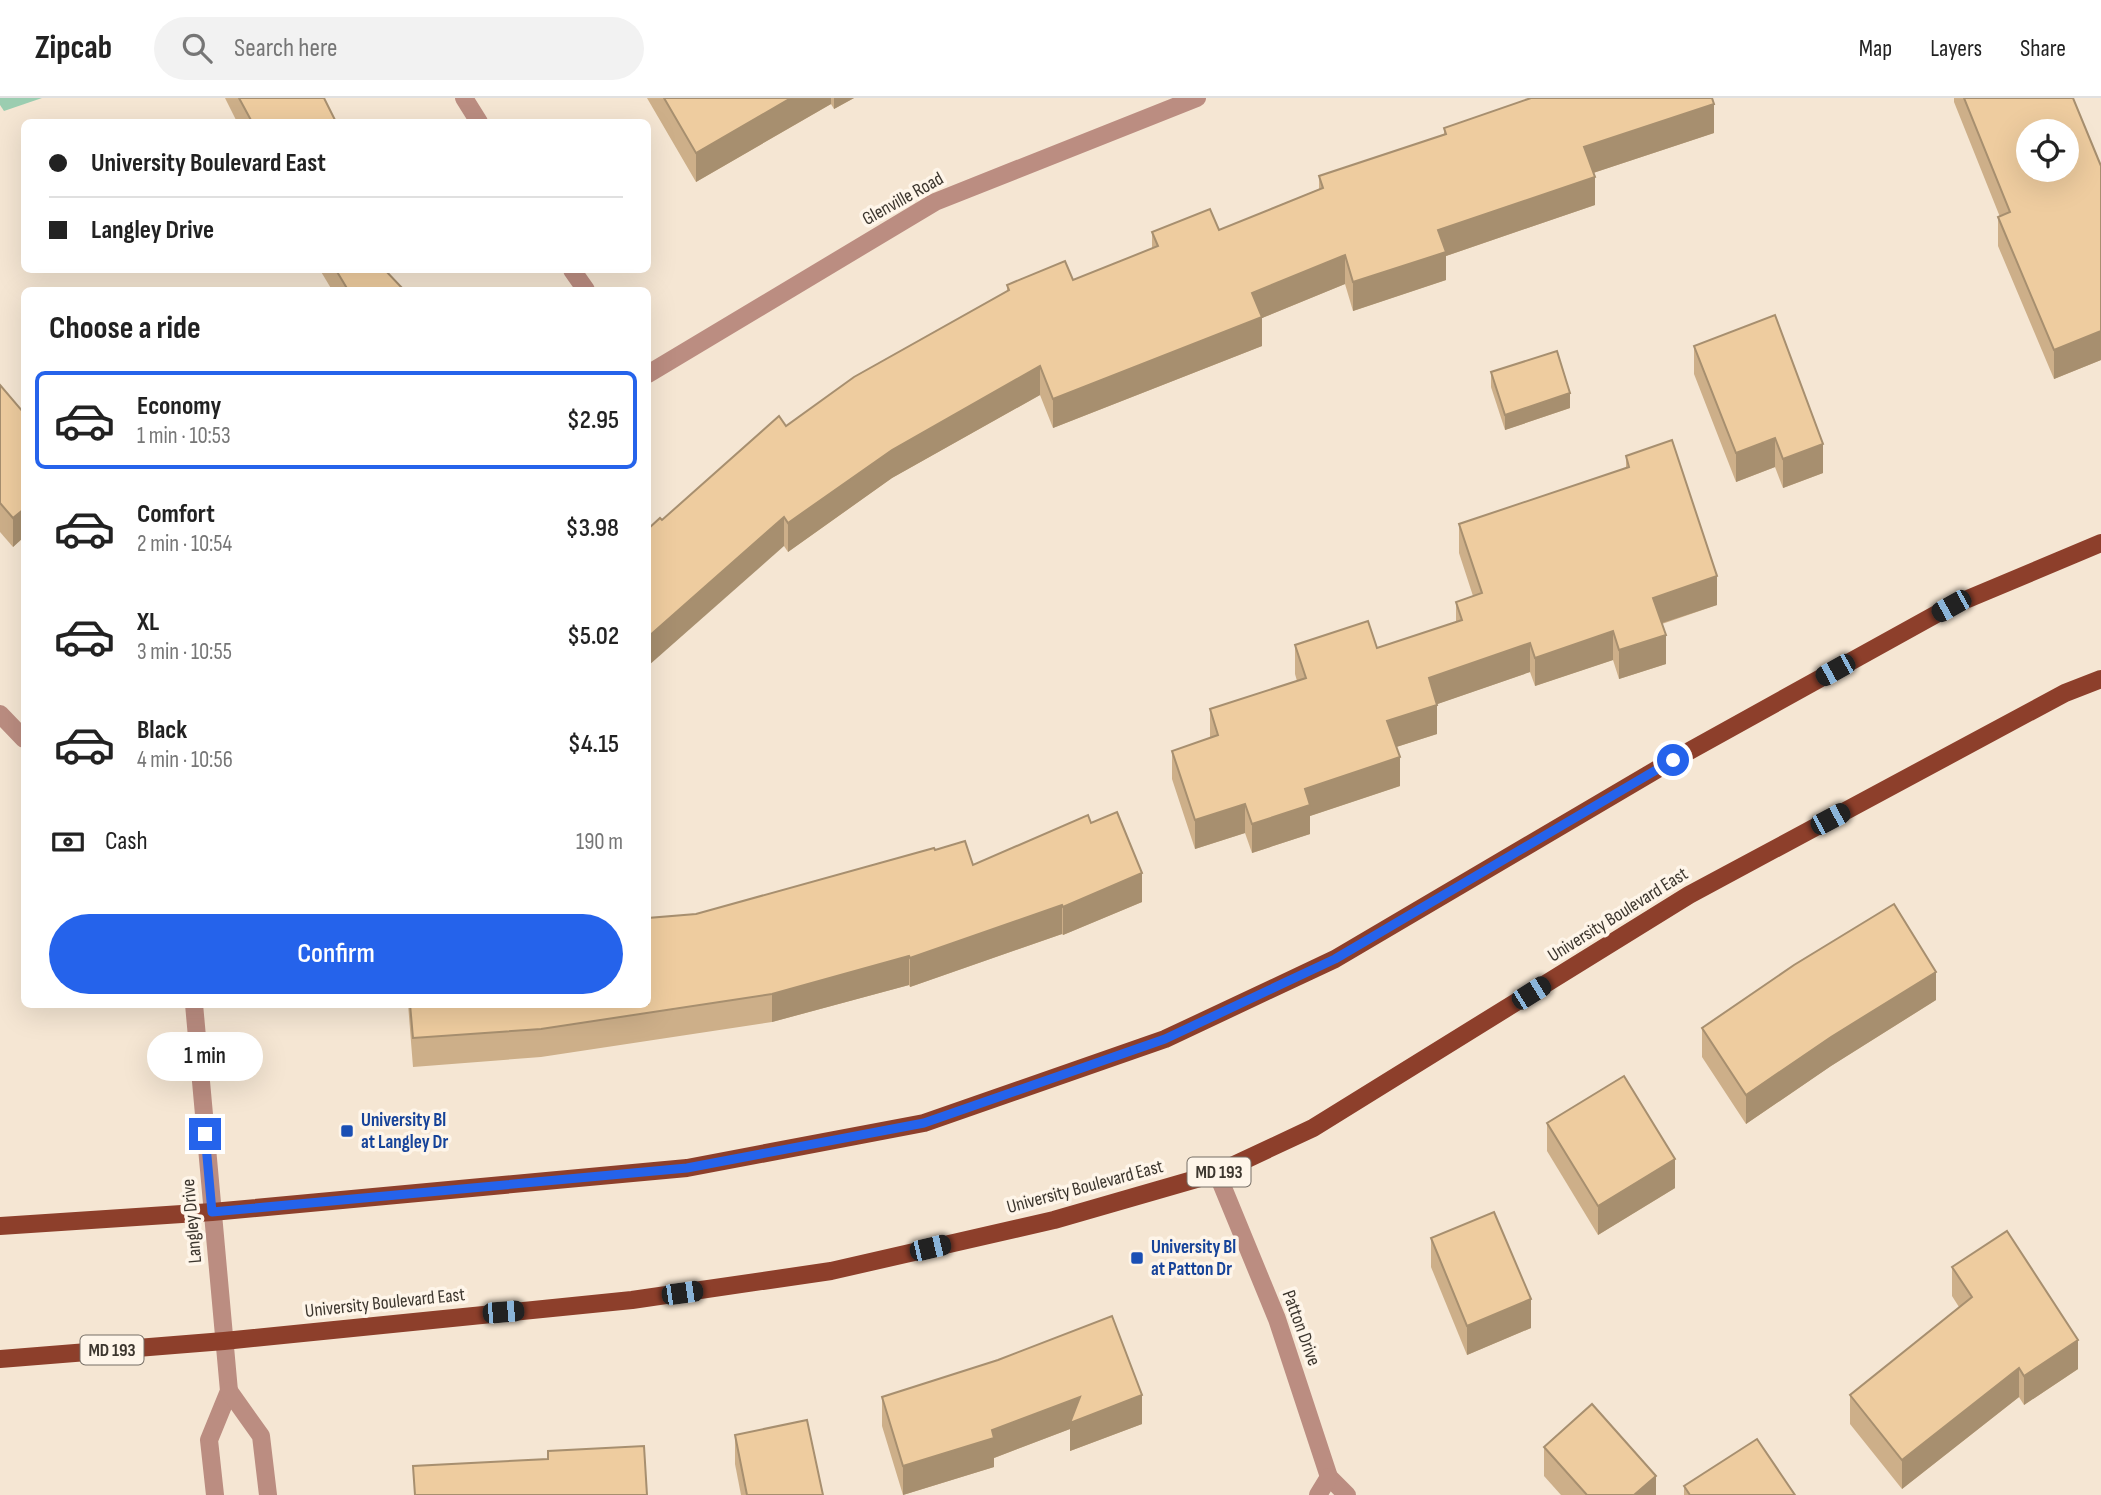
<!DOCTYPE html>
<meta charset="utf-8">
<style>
body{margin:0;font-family:"Sofia Sans Condensed",sans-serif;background:#f2f2f2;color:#222;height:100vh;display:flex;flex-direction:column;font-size:26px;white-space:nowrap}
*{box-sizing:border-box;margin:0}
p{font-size:23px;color:#767676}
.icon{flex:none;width:38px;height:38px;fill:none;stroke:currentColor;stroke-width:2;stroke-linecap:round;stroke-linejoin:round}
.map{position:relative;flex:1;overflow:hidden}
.details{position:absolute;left:21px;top:189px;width:630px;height:721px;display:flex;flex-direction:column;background:#fff;border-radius:10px;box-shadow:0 7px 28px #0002}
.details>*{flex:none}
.hud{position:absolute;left:21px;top:21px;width:630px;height:154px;border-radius:10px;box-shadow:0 7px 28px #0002;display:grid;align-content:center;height:154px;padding:0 28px;background:#fff}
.fabs{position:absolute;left:2016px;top:21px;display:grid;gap:14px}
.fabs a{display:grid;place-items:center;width:63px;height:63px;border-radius:50%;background:#fff;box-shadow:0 7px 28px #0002;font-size:35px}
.end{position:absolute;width:32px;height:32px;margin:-16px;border:9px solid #2563eb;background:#fff;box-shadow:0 0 0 4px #fff}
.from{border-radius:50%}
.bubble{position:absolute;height:49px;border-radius:24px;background:#fff;box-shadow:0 7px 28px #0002;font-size:23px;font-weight:600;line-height:49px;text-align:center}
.car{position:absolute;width:21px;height:42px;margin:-21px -10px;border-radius:9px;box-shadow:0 0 5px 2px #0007;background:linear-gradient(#222 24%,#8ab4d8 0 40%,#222 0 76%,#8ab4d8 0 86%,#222 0)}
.hud b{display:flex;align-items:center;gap:24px;height:66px;font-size:26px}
.hud b+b{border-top:2px solid #e0e0e0}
.hud i{width:18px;height:18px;background:#222}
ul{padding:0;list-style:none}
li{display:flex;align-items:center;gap:21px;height:98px;margin:0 14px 10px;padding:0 14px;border:4px solid transparent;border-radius:10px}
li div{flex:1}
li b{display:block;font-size:26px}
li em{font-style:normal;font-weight:600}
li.on{border-color:#2563eb}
li>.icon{width:63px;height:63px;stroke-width:1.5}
h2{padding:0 28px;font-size:32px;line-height:84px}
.pay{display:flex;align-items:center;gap:18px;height:77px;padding:0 28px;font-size:26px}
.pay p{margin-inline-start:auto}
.primary-button{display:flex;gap:14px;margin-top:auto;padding:14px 28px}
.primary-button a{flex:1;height:80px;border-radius:42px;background:#2563eb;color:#fff;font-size:28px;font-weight:600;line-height:80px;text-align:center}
header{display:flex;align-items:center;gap:42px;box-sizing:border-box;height:98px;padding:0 35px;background:#fff;border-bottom:2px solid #e0e0e0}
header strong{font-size:33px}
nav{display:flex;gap:38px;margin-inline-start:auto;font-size:24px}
.search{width:490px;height:63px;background:#f2f2f2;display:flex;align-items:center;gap:18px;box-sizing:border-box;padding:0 24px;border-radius:38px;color:#767676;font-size:26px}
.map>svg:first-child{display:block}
.green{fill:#9bcdb0}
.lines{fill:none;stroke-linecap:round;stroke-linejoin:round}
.minor{stroke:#bb8d81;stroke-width:18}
.major{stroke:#8d3f2b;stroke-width:18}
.wall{fill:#cdaf89}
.shaded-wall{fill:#a78f6f}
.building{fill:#eecc9f;stroke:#a78f6f;stroke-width:2;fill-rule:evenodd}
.route{stroke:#2563eb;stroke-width:9}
.transit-dot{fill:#1a4fb4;stroke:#fef5e9;stroke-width:2.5}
.labels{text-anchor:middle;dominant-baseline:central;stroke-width:7;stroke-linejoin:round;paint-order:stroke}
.shield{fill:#fef5e9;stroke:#766f66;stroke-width:2}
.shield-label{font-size:18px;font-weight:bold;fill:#3c362e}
.street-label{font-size:19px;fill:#3c362e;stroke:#fef5e9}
.transit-label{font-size:19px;font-weight:bold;fill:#164399;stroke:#fef5e9;text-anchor:start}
</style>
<header>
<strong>Zipcab</strong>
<div class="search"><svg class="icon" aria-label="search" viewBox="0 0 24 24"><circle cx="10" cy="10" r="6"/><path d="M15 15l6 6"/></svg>Search here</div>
<nav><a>Map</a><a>Layers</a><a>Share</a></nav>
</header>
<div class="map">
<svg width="2101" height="1397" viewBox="0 0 2101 1397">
<rect width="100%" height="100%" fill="#f5e6d3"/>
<path class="green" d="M0,0h42l-38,13 -4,-6z"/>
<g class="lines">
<g class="minor">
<path d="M464,0l15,24"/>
<path d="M572,172l14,20"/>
<path d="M648,276l287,-172 262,-104"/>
<path d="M0,616l24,25"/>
<path d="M194,906l35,387 -20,49 6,55"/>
<path d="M1217,1075l60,146 52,158 18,18"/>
<path d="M229,1293l32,45 7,59"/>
<path d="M1318,1397l11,-18"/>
</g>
<g class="major">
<path d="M0,1128l212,-14 475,-44 237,-45 241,-84 170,-80 338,-199 278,-154 150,-63"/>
<path d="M0,1261l224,-18 408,-41 199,-29 223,-51 163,-47 96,-45 376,-233 376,-202 36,-14"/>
</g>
</g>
<g class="wall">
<path d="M225,0h99l12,24h-99z"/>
<path d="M647,0h207l-20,11 -3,-5 -135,78z"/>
<path d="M1954,0h119l28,68v194l-47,19 -56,-133v-29h2l-46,-115z"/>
<path d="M1444,30l270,5 -121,40 2,32 -149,51v24l-93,31 -8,-27 -83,34v28l-209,82 -13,-33 -148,83 -104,74 -4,-6 -122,-26 124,-94 221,-134v-7l66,-5 79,-32v-16l67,-2 100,-41v-13l125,-41z"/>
<path d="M320,172h65l19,20h-72z"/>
<path d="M1694,248l129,127 -40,15 -8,-21 -39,15 -42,-108z"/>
<path d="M1491,274l79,36 -65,22 -14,-43z"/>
<path d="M0,287l24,28v124l-11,10 -13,-15z"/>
<path d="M1626,358l91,149 -55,19 4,40 -47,15 -6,-19 -78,26 -5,-14 -93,32v30l-41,13 4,39 -90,30v18l-58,19 -7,-20 -50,16 -23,-70v-28l38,-13v-29l87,-28 -2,-7v-29l82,3 79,-26v-20l17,-6 -14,-43v-29l167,-56z"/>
<path d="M1091,725l51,79 -79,33 -1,-1 -152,53 -1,-2 -137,37 -231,35 -128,10 -5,-63h240l48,-90 239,-64 38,15z"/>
<path d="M1936,902l-105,66 -85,58 -44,-67v-29z"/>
<path d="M1547,1025l128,65 -77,47 -51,-84z"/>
<path d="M1431,1140l100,90 -64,27 -36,-88z"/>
<path d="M1952,1169l126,102 -54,36 -5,-8 -117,92 -52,-65v-29l109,-88 -7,-11z"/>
<path d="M882,1299l260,27 -72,27v-22l-76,29v9l-91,28 -21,-69z"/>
<path d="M735,1337l88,60h-82l-6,-31z"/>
<path d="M1544,1349l112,48h-95l-17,-19z"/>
<path d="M1684,1388l111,9h-111z"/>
</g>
<g class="shaded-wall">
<path d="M791,0h40v6l-135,78v-29z"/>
<path d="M834,0h20l-20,11z"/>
<path d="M1714,6v29l-130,43v-29z"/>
<path d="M1595,79v28l-149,51v24l-93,31v-29l85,-52z"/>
<path d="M1345,157v29l-83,34v28l-209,82v-29l199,-106z"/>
<path d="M2101,233v29l-47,19v-29z"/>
<path d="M1040,268v29l-148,83 -104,74v-29l104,-73z"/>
<path d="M1570,295v15l-65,22v-15z"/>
<path d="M1775,340v29l-39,15v-29z"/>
<path d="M1823,346v29l-40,15v-29z"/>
<path d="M24,411v28l-11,10v-29z"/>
<path d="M784,419v29l-136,120v-29z"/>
<path d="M1717,478v29l-64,21v-28z"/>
<path d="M1613,533v29l-78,26v-28z"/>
<path d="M1666,537v29l-47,15v-29z"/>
<path d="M1530,545v29l-101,35v-29z"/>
<path d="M1437,607v29l-50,16v-29z"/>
<path d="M1400,659v29l-90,30v18l-58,19v-29l53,-35z"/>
<path d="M1245,706v29l-50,16v-29z"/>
<path d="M1142,775v29l-79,33v-28z"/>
<path d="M1062,807v29l-152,53v-29z"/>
<path d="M909,858v29l-137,37v-28z"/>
<path d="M1936,874v28l-105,66 -85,58v-29l85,-58z"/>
<path d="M1675,1061v29l-77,47v-29z"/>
<path d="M1531,1201v29l-64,27v-29z"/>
<path d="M2078,1242v29l-54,36v-29z"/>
<path d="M2019,1270v29l-117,92v-29z"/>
<path d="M1142,1297v29l-72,27v-22l-76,29v9l-91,28v-29l89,-36 88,-33z"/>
<path d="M1656,1378v19h-22z"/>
</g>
<g class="building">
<path d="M239,0h85l12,24h-84z"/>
<path d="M664,0h127l-95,55z"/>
<path d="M1531,0h181l2,6 -130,43 11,30 -157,53 8,22 -93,30 -8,-27 -93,38 10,24 -209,82 -13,-33 -148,84 -104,73 -4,-6 -136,120v-108l12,-11 2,2 117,-104 7,10 68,-49 155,-87 -2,-5 58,-24 8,19 85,-34 -6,-14 58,-23 9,21 104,-42 -4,-12 127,-42 -2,-6z"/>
<path d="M1964,0h109l28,68v165l-47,19 -56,-133 12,-5zM2028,33h39v39h-39z"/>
<path d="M336,172h49l19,20h-56z"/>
<path d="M1775,217l48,129 -40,15 -8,-21 -39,15 -42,-107z"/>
<path d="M1557,253l13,42 -65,22 -14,-43z"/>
<path d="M0,287l24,28v96l-11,9 -13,-15z"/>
<path d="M1672,342l45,136 -64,22 13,37 -47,15 -6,-19 -78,27 -5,-15 -101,35 8,27 -50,16 13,36 -95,32 5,16 -58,19 -7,-20 -50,16 -23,-69 46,-16 -8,-26 96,-31 -11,-33 73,-24 9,27 85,-28 -6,-18 26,-9 -23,-69 170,-57 -3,-11z"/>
<path d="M1117,714l25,61 -79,34 -1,-2 -152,53 -1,-2 -137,38 -231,35 -128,9 -3,-34h238v-86l48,-4 238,-66 1,2 30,-9 8,24 115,-50 3,8z"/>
<path d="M1894,806l42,68 -105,65 -85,58 -44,-67 92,-63z"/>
<path d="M1624,978l51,83 -77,47 -51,-83z"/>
<path d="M1494,1114l37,87 -64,27 -36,-88z"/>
<path d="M2007,1133l71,109 -54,36 -5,-8 -117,92 -52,-65 122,-98 -20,-30z"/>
<path d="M1112,1218l30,79 -72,28 10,-26 -88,33 2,8 -91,28 -21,-69 116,-37z"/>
<path d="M1592,1306l64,72 -22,19h-47l-43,-48z"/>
<path d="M807,1322l16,75h-76l-12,-60z"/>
<path d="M1757,1341l38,56h-105l-6,-9z"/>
<path d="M644,1348l3,49h-232l-2,-29 135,-7v-8z"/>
</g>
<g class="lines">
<path class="route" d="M205,1036l7,78 475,-44 237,-45 241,-84 170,-80 338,-199"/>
</g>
<g class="transit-dot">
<rect x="340" y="1026" width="14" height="14" rx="3.5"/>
<rect x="1130" y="1153" width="14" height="14" rx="3.5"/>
</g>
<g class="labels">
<g class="shield">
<rect x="1187.5" y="1059.5" width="63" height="29" rx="5"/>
<rect x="80.5" y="1237.5" width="63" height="29" rx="5"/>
</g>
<g class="shield-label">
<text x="1219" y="1074">MD 193</text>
<text x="112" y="1252">MD 193</text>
</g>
<g class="street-label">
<text transform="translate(903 101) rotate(-29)">Glenville Road</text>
<text transform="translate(1618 817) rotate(-32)">University Boulevard East</text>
<text transform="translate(1085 1089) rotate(-15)">University Boulevard East</text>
<text transform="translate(192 1123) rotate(-95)">Langley Drive</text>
<text transform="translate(385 1205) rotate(-6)">University Boulevard East</text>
<text transform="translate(1301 1230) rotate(70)">Patton Drive</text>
</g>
<g class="transit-label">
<text x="361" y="1022">University Bl<tspan x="361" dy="22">at Langley Dr</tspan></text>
<text x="1151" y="1149">University Bl<tspan x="1151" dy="22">at Patton Dr</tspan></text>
</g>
</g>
</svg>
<div class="fabs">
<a><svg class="icon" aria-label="locate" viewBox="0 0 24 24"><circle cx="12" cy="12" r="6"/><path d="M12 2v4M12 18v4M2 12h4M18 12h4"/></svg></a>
</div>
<i class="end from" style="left:1673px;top:662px"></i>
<i class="end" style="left:205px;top:1036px"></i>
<div class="bubble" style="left:147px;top:934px;width:116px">1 min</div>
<i class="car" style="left:1951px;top:508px;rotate:241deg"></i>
<i class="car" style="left:1835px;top:572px;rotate:241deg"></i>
<i class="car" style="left:1830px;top:721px;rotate:62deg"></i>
<i class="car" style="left:1531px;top:895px;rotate:58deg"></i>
<i class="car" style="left:930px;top:1150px;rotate:77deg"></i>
<i class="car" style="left:682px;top:1195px;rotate:82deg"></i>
<i class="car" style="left:503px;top:1214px;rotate:85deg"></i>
<div class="hud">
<b><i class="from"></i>University Boulevard East</b>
<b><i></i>Langley Drive</b>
</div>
<section class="details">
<h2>Choose a ride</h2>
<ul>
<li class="on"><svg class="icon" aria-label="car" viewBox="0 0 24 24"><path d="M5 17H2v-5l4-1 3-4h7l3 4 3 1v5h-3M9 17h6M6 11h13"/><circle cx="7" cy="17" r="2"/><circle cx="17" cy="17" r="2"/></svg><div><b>Economy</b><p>1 min · 10:53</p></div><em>$2.95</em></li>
<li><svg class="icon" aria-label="car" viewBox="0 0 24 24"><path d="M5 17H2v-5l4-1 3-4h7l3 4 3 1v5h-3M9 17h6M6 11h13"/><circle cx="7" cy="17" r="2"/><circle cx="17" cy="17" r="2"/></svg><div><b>Comfort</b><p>2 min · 10:54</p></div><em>$3.98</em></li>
<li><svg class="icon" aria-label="car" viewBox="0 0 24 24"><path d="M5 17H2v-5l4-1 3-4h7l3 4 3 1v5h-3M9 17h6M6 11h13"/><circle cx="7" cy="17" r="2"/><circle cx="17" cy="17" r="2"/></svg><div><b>XL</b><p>3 min · 10:55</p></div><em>$5.02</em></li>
<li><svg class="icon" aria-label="car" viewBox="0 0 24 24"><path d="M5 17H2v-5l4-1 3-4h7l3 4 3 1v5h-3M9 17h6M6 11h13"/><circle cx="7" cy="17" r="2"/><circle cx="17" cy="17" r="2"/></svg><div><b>Black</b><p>4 min · 10:56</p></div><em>$4.15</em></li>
</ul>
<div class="pay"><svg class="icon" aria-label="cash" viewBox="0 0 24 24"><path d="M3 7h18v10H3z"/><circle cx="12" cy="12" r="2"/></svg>Cash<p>190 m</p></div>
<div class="primary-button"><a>Confirm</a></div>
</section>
</div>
